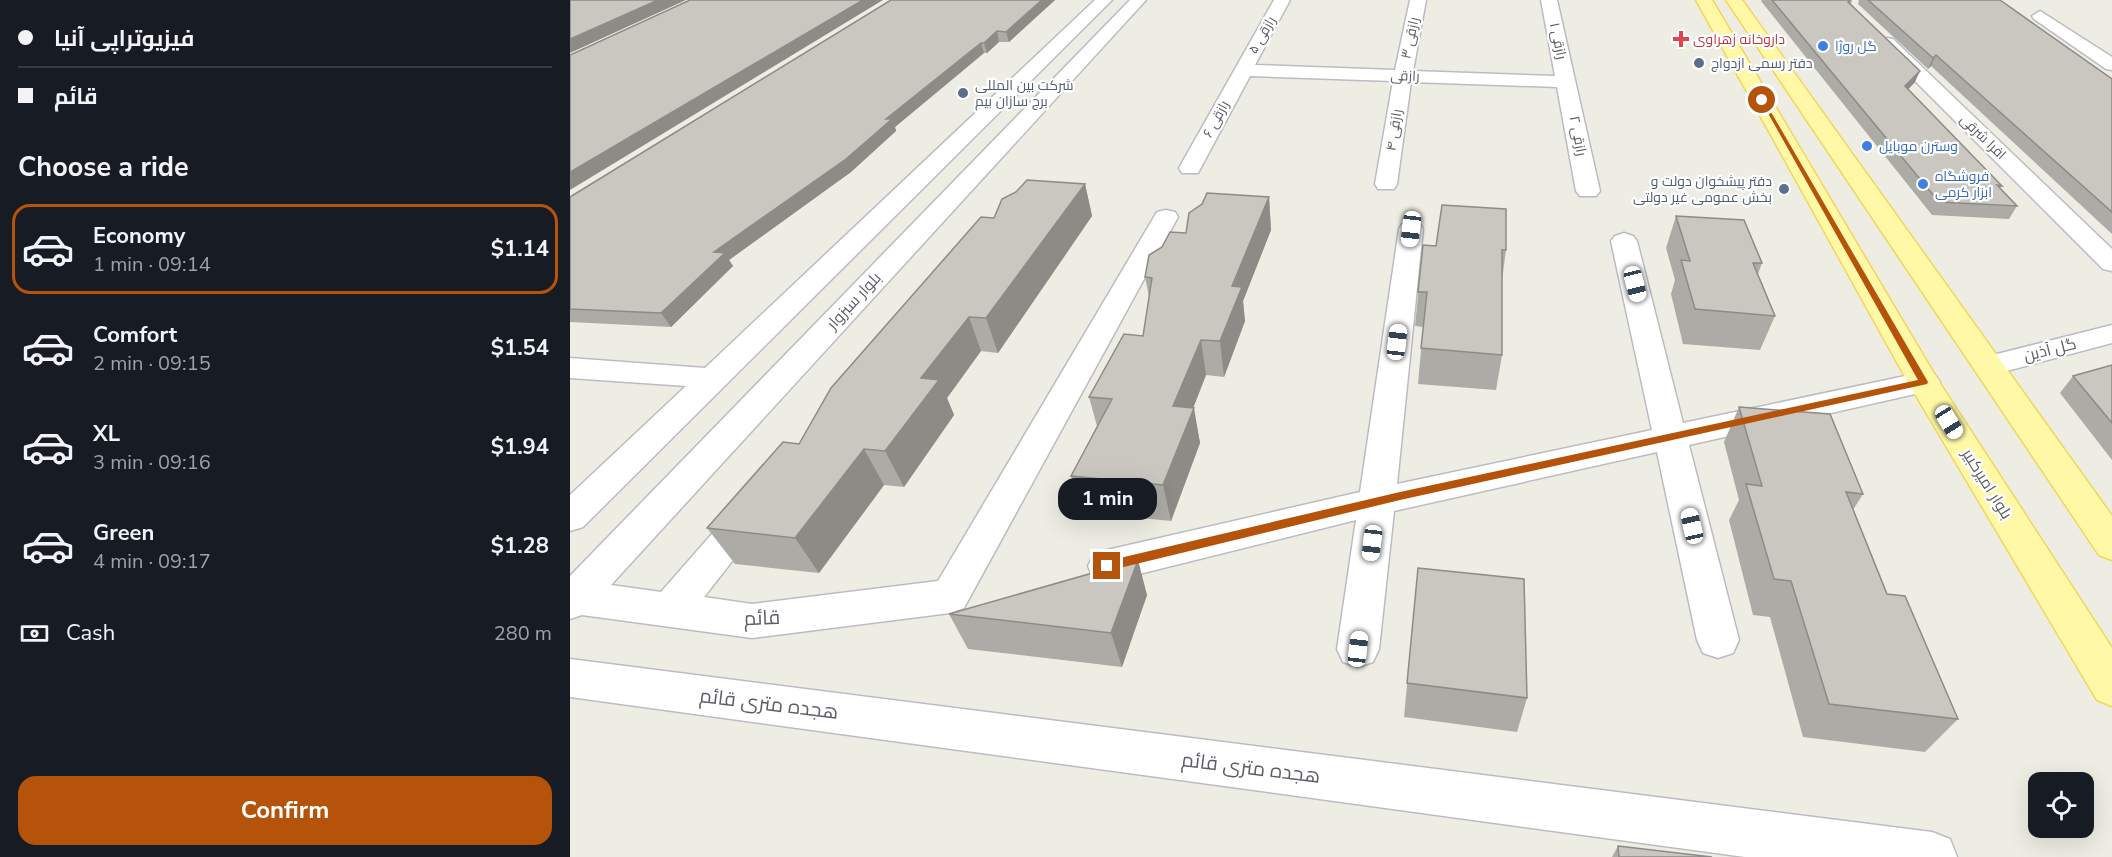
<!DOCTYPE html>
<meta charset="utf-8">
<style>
body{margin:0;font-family:"Nunito Sans",Cairo,sans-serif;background:#242831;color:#f1f3f6;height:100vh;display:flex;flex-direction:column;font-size:22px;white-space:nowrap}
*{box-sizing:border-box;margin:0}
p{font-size:20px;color:#9ea1a6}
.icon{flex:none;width:33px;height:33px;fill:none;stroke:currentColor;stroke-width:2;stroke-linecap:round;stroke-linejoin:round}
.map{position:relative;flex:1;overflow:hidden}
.side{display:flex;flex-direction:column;background:#171b24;width:570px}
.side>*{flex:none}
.banner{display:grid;align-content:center;height:132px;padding:0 18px;background:#171b24}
.controls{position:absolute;left:1458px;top:772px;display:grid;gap:12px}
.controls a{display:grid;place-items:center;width:66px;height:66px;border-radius:12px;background:#171b24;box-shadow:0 6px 24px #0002;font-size:30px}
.end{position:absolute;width:27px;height:27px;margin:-14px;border:8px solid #b45309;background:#fff;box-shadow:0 0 0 3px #fff}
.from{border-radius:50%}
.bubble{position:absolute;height:42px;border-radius:18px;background:#171b24;box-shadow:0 6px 24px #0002;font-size:20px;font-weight:700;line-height:42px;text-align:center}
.car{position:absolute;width:18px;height:36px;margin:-18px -9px;border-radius:8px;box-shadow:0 0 4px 2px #0007;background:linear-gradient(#fff 24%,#345 0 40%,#fff 0 76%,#345 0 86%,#fff 0)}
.banner b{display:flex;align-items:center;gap:21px;height:57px;font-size:22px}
.banner b+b{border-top:2px solid #363941}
.banner i{width:15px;height:15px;background:#f1f3f6}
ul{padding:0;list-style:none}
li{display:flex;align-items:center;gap:18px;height:90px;margin:0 12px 9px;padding:0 6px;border:3px solid transparent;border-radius:18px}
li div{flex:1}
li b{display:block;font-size:22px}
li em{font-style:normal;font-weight:700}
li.active{border-color:#b45309}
li>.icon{width:54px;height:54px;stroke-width:1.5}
h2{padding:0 18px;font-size:27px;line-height:72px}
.pay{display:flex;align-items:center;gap:15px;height:66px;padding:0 18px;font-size:22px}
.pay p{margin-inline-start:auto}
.primary-button{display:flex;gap:12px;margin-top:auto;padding:12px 18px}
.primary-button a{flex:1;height:69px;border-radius:18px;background:#b45309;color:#fff;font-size:24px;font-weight:700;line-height:69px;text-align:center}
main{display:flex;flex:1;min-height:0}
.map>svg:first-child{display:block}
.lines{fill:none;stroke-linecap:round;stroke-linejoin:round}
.minor-casing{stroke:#bbbcc2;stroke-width:3}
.major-casing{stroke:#f2d659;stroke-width:3}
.minor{fill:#fff;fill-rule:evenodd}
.major{fill:#fff9a7;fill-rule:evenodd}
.wall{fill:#adaba5}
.shaded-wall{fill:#8d8b86}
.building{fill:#c9c7c0;stroke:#8d8b86;stroke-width:1.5}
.route{fill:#b45309}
.health-dot{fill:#e0444e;stroke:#fff;stroke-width:2}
.shop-dot{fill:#3f7fe0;stroke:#fff;stroke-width:2}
.service-dot{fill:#5c6f8a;stroke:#fff;stroke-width:2}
.labels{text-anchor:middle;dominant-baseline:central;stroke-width:4.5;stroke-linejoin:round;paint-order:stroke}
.far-street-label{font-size:14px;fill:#5b5e64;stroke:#fff}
.far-health-label{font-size:14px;fill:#be3a42;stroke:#fff;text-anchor:start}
.far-shop-label{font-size:14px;fill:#366cbe;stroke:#fff;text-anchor:start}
.far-service-label{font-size:14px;fill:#4e5e75;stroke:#fff;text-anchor:start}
.street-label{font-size:16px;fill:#5b5e64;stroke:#fff}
.near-street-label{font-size:20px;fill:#5b5e64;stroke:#fff}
</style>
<main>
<section class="side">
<div class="banner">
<b><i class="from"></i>فیزیوتراپی آنیا</b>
<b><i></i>قائم</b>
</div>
<h2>Choose a ride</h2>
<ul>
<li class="active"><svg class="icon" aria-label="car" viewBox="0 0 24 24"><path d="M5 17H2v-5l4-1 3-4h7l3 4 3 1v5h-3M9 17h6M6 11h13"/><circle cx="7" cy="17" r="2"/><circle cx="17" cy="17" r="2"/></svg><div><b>Economy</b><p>1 min · 09:14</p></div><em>$1.14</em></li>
<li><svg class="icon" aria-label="car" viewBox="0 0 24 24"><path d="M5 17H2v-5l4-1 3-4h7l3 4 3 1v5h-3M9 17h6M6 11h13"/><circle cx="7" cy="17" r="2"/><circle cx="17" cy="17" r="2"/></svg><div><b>Comfort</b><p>2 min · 09:15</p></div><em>$1.54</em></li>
<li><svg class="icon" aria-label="car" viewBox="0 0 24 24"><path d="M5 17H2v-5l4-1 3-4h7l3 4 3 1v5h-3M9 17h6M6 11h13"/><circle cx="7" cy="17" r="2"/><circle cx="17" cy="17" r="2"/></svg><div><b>XL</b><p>3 min · 09:16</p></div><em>$1.94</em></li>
<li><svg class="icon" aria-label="car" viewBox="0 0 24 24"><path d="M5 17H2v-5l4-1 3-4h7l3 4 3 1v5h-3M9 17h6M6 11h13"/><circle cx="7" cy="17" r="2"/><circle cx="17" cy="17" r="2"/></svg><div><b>Green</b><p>4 min · 09:17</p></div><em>$1.28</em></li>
</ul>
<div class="pay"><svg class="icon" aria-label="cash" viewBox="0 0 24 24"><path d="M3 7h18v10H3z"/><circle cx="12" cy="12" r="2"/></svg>Cash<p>280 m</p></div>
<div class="primary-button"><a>Confirm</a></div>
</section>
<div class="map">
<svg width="1542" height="857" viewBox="0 0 1542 857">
<rect width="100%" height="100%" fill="#eeede3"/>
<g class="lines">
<defs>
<g id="minor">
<path d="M525,0h17l-529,527 -13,4v-36l116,-109 -116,-8v-20l135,10z"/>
<path d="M560,0h16l-535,585 50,7 78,-89 13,-4 13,4 5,10 -66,84 48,7 186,-23 216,-364 3,-5 9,-2 9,2 3,5 -214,391 -14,5 -198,25 -170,-23 -12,4v-43z"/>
<path d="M704,0h16l-35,65 140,5 15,-70h16l-13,71 142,5 -14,-76h16l43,191 -4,5h-16l-4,-5 -19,-104 -146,-5 -14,102 -3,5h-16l-3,-5 18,-103 -143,-5 -52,97h-16l-3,-5z"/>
<path d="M1470,11l72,46v13l-6,-1 -72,-50 -2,-3z"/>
<path d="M1317,38l6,1 219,210v22l-9,-2 -222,-222 -2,-4z"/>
<path d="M841,222l9,2 3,5 -26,255 255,-54 -41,-189 4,-5 9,-3 9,3 4,5 46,182 241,-51 11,3 5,7 -5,7 -11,3 -235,53 50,195 -6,13 -15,5 -15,-5 -6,-13 -40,-188 -263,59 -15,138 -6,13 -15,5 -15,-5 -6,-13 19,-129 -249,62 -14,-5 -5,-11 5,-11 14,-5 253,-58 39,-263 3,-5z"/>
<path d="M1542,325v18l-124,33 -11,-3 -4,-7 4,-7z"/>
<path d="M0,659l1362,173 18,7 7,18h-212l-1175,-160z"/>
</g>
<g id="major">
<path d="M1126,0h16l227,382 173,266v58l-15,-6 -189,-318z"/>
<path d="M1156,0h16l370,516v44l-13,-5z"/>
</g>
</defs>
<use href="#minor" class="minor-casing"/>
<use href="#major" class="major-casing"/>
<use href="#minor" class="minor"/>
<use href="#major" class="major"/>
</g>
<g class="wall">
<path d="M321,0h164l-46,42h-10l-12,11h-3l-89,74 1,4 -45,41 -122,88 4,6 -62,61 -101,-5v-125z"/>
<path d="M1192,0h90l-1,4 64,78 -7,7 94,97 -2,2 17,18 -8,13 -77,-4 -171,-214z"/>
<path d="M1289,0h141l112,79v155l-181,-168 -3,3 -70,-65z"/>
<path d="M515,184l7,32 -94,137 -17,-2 -34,47 7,17 -50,72 -20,-2 -65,88 -84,-9 -28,-36z"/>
<path d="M699,197l2,33 -28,71 2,20 -21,56 -18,-2 -13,33 7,35 -29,78 -89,-9 -11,-36 26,-50 -8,-29 54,-61 6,-39 -4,-20 41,-44z"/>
<path d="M1106,216l86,47 -4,11 17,42 -15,34 -77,-6 -12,-50 4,-14 -9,-32z"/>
<path d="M853,245l83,5 -4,30v75l-6,35 -78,-6 5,-57 -8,-1z"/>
<path d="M1542,365v95l-52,-67 13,-17z"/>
<path d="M1169,407l124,87 -10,16 34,84 71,125 -33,33 -122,-15 -33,-120 -17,-2 -24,-95 10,-20 -15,-58z"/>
<path d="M848,568l109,130 -10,34 -113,-15z"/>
<path d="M577,595l-25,72 -154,-18 -19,-35z"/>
<path d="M1048,846l94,11h-100z"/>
</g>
<g class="shaded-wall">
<path d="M88,0h28l-116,53v-14z"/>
<path d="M293,0h20l-313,190v-18z"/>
<path d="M472,0h13l-46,42 -3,-10z"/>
<path d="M427,31l2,11 -12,11 -3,-10z"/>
<path d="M411,43l3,10 -89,74 1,4 -45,41 -122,88 4,6 -62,61 -10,-14 53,-61 172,-133z"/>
<path d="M1366,55l-5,11 -3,3 5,-11z"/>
<path d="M1350,71l-5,11 -15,16 5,-12z"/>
<path d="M515,184l7,32 -94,137 -12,-35z"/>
<path d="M699,197l2,33 -28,71 2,20 -21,56 -4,-36 12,-55z"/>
<path d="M399,317l12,34 -34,47 7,17 -50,72 -19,-36 36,-73z"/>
<path d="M631,340l5,35 -26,67 -7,-36z"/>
<path d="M624,408l6,35 -29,78 -8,-36z"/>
<path d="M294,449l20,36 -65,88 -24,-35z"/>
<path d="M568,560l9,35 -25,72 -11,-34z"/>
</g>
<g class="building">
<path d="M0,0h88l-88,39z"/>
<path d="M120,0h173l-293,172v-117z"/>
<path d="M321,0h151l-36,32 -9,-1 -13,12h-3l-95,76h6l-46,40 -132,93 11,1 -64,60 -91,-4v-112z"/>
<path d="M1202,0h78l-2,2 72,69 -15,15 97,100 -5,-1 20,21 -78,-4z"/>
<path d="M1298,0h132l112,79v133l-176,-157 -3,3z"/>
<path d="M457,180l58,4 -99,134 -17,-1 -48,61 18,2 -54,71 -21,-2 -69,89 -88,-10 76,-86 16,2 32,-56 150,-171 13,1 8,-19 14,-7z"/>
<path d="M637,193l62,4 -37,89 10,1 -22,54 -19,-1 -28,66 21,2 -31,77 -92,-9 41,-77 -23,-2 35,-63 19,2 9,-58 -7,-1 4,-22 13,-8 8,-15 16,1 3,-20 13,-9z"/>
<path d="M872,205l64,4v41h-4v105l-81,-7 6,-56h-9l5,-47 13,1z"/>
<path d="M1106,216l68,4 18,43h-9l22,53 -80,-7 -14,-49 9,1z"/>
<path d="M1542,365v58l-39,-47z"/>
<path d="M1169,407l91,7 33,80 -17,-2 41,102 18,2 53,123 -129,-15 -38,-123 -17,-2 -28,-95 16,2z"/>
<path d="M568,560l-27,73 -162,-19z"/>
<path d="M848,568l106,11 3,119 -120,-15z"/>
<path d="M1048,846l94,11h-93z"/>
</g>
<path class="route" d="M1190,99l4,1 164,282 -1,2 -527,116 -293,71 -4,-2v-6l4,-2 293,-69 518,-112z"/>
<path class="health-dot" d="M1108 30h6v6h6v6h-6v6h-6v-6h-6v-6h6z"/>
<g class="shop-dot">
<circle cx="1253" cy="46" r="6"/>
<circle cx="1297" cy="146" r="6"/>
<circle cx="1353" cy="184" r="6"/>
</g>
<g class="service-dot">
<circle cx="1129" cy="63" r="6"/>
<circle cx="393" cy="93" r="6"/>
<circle cx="1214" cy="189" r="6"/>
</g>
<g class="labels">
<g class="far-street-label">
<text transform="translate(692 35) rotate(-60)">رازقی ۵</text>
<text transform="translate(840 38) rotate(-78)">رازقی ۳</text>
<text transform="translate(988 41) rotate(78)">رازقی ۱</text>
<text transform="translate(835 76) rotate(2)">رازقی</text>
<text transform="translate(646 119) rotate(-62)">رازقی ۶</text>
<text transform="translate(824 130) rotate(-81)">رازقی ۴</text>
<text transform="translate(1008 136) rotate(79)">رازقی ۲</text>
<text transform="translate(1413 137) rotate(44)">افرا شرقی</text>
</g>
<g class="far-health-label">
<text x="1123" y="39">داروخانه زهراوی</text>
</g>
<g class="far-shop-label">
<text x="1265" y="46">گل روژا</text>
<text x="1309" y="146">وسترن موبایل</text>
<text x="1365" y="176">فروشگاه<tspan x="1365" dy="16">ابزار کرمی</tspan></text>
</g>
<g class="far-service-label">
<text x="1141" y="63">دفتر رسمی ازدواج</text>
<text x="405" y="85">شرکت بین المللی<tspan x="405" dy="16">برج سازان بیم</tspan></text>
<text x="1202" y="181" text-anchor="end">دفتر پیشخوان دولت و<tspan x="1202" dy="16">بخش عمومی غیر دولتی</tspan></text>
</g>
<g class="street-label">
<text transform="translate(284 301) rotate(-47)">بلوار سبزوار</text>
<text transform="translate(1480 350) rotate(-14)">گل آذین</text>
<text transform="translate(1417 484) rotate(58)">بلوار امیرکبیر</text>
</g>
<g class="near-street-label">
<text transform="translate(192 618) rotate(-2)">قائم</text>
<text transform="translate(199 704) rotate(7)">هجده متری قائم</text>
<text transform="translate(681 768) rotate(7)">هجده متری قائم</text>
</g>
</g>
</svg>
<div class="controls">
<a><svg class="icon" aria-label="locate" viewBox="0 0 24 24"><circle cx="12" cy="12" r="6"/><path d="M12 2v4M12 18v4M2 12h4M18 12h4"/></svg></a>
</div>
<i class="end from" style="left:1192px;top:100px"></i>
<i class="end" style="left:537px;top:566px"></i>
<div class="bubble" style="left:488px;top:478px;width:99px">1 min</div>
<i class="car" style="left:841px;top:229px;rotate:187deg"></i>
<i class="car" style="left:1065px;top:284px;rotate:166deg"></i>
<i class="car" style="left:827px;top:342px;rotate:7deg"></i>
<i class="car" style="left:1379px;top:422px;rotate:148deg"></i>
<i class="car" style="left:1122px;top:526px;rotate:347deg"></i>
<i class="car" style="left:802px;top:543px;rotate:187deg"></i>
<i class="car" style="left:788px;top:649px;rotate:7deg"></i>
</div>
</main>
